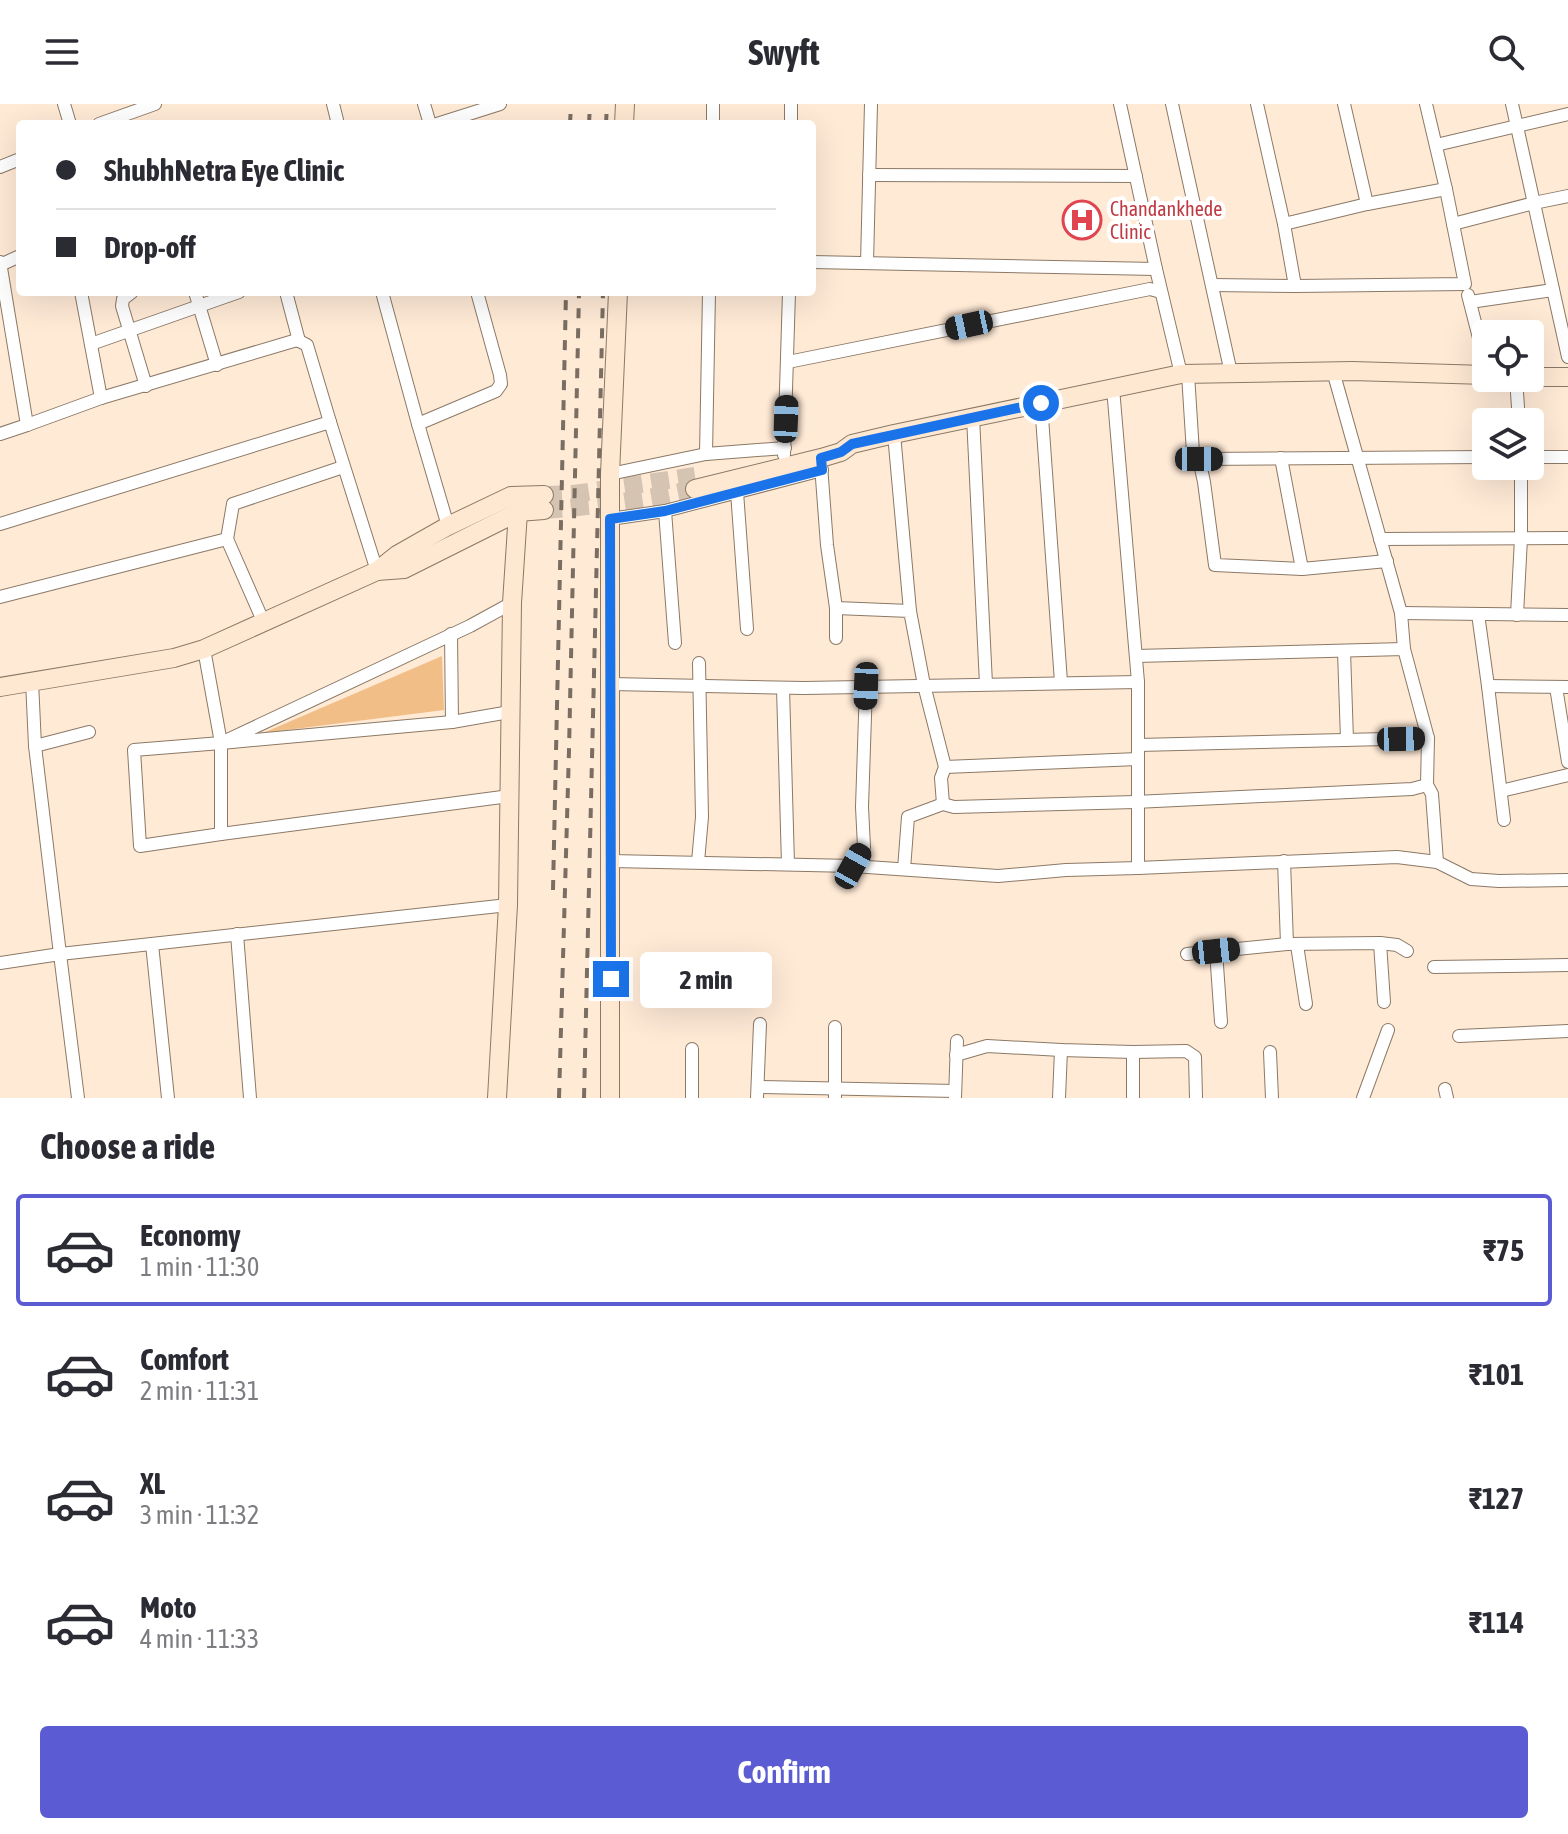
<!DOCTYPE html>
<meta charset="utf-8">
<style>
body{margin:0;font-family:"Asap Condensed",sans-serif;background:#f7f7f7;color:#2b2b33;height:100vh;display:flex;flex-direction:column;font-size:30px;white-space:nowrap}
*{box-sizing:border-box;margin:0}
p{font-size:26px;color:#7c7c81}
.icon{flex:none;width:44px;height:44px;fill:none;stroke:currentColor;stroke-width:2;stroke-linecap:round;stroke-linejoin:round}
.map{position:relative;height:994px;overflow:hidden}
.drawer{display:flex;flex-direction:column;background:#fff;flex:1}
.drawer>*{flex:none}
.banner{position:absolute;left:16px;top:16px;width:800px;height:176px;border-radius:8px;box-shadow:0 8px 32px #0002;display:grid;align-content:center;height:176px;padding:0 40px;background:#fff}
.tools{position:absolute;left:1472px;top:216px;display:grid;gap:16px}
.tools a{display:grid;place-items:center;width:72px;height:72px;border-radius:8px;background:#fff;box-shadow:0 8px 32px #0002;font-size:40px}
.end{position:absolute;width:36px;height:36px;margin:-18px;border:10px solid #1a73e8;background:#fff;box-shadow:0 0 0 4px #fff}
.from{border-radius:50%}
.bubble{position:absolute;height:56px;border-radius:8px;background:#fff;box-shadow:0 8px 32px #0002;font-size:26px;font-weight:700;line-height:56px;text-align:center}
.car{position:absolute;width:24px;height:48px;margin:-24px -12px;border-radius:10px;box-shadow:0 0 6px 2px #0007;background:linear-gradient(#222 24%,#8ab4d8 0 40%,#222 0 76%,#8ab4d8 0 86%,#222 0)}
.banner b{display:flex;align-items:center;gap:28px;height:76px;font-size:30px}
.banner b+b{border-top:2px solid #e1e1e2}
.banner i{width:20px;height:20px;background:#2b2b33}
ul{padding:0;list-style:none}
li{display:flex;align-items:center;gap:24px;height:112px;margin:0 16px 12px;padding:0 24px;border:4px solid transparent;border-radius:8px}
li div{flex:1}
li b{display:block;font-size:30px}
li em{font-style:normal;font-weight:700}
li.active{border-color:#5b5cd4}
li>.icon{width:72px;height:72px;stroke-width:1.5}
h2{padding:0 40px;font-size:36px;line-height:96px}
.action{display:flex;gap:16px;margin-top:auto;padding:16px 40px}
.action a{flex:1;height:92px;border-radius:8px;background:#5b5cd4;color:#fff;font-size:32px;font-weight:700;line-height:92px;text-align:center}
header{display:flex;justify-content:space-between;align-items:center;height:104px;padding:0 40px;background:#fff;font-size:36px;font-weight:700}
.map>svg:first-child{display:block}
.green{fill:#f2be87}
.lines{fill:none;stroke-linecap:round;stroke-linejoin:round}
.secondary-tunnel{stroke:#d6c4b2;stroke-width:18;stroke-dasharray:18 9;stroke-linecap:butt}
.street-casing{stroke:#8b7966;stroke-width:14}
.secondary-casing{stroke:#8b7966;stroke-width:20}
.street{stroke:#fff;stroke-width:12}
.secondary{stroke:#fee8d2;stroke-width:18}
.rail{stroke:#7a6d62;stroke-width:4;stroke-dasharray:10 10;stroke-linecap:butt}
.route{stroke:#1a73e8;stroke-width:10}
.labels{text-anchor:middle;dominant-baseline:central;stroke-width:8;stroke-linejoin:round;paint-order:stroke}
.health-label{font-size:20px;fill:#be3a42;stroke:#fff;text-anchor:start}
</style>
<header><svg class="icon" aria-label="menu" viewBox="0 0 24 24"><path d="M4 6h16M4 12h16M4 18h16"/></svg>Swyft<svg class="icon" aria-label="search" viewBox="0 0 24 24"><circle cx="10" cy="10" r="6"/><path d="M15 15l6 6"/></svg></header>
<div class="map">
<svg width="1568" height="994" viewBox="0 0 1568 994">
<rect width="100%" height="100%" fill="#ffead6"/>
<path class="green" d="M442,552l2,54 -181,23z"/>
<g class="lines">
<g class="secondary-tunnel">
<path d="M544,391l30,-1 121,-18"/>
<path d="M544,406c51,-4 102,-10 151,-21"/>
</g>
<defs>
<g id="street">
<path d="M64,0l6,20"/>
<path d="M333,0l5,20"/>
<path d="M424,0l6,20"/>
<path d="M1120,0l36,165 25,105"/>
<path d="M1172,0l59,269"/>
<path d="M1257,0l27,120 83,-20 79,-15 -20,-85"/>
<path d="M1344,0l23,100"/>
<path d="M1512,0l56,253"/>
<path d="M99,20l56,-20"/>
<path d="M437,20l63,-20"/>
<path d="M713,20v-20"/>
<path d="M791,20v-20"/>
<path d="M1436,41l132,-31"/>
<path d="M0,63l20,-8"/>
<path d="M869,71l267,1"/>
<path d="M1453,120l81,-21 34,-7"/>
<path d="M0,158l27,163 -27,9"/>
<path d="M812,158l344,7"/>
<path d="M867,159l4,-159"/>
<path d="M0,161l20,-9"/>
<path d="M1212,181l83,1 -11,-62"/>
<path d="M1295,182l170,-2 -19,-95"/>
<path d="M81,188l20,106"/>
<path d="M132,188l-9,7 -1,7 24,80"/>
<path d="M195,188l22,73"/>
<path d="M286,188l13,49"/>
<path d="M382,188l36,132 30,102"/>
<path d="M1468,191l18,70"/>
<path d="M1470,198l83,-12"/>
<path d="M91,240l148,-52"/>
<path d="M788,258l362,-73 11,3"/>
<path d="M1333,267l68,242 3,36"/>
<path d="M1188,270l5,79 6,6 287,-2"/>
<path d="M1516,274l3,44"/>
<path d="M1041,299l20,279"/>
<path d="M973,313l13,267"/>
<path d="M418,320l78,-33 5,-7 -1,-9 -23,-83"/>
<path d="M27,321l74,-27 196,-58 10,5 23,77"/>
<path d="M894,330l16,177"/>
<path d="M706,350l3,-162"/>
<path d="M784,351l5,-163"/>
<path d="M1530,353h38"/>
<path d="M1281,354l21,111"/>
<path d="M1199,355l5,23 11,83 87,4 85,-8"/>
<path d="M821,361l6,80 9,63v30"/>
<path d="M610,370l96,-20 79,-6"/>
<path d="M737,388l10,137"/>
<path d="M665,407l10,132"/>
<path d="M610,415l55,-8 157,-41"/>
<path d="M0,420l330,-102 47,149"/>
<path d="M227,435l37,84"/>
<path d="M1380,435l188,-1"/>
<path d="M0,493l227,-58 6,-35 110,-37"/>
<path d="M836,504l74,3 14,74 21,82 -4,11 2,26"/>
<path d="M1401,509l167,2"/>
<path d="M1478,510l10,72 16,134"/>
<path d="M1517,511l4,-77v-72"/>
<path d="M451,530l1,88"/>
<path d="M204,545l17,94 231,-21 58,-10"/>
<path d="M1344,547l3,89"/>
<path d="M1136,552l268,-7 24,89 -290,7"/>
<path d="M32,577l3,65"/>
<path d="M611,580l193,4 334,-6"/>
<path d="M1488,582l80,1"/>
<path d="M1556,583l12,75"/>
<path d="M783,584l5,176"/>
<path d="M89,628l-54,14 25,208 448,-49"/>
<path d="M1428,634l-1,47 5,9 5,68"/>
<path d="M221,639v91l289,-38"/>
<path d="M945,663l193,-8"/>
<path d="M1501,687l67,-16"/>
<path d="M221,730l-81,12 -6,-96 87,-7 249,-117 42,-23"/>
<path d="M611,757l242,5 145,10 68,-6 72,-2v-186l-25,-294"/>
<path d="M698,758l4,-45 -3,-154"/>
<path d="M853,762l11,-19 -2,-40 4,-121"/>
<path d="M1138,764l259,-11 40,5 34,17 28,2 69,-1"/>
<path d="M904,765l4,-52 35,-13 11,3 181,-5 277,-13 15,-4"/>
<path d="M237,830l13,164"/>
<path d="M1380,839l4,59"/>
<path d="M152,840l16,154"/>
<path d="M1287,840l93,-1 17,2 10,6"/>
<path d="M1297,841l9,59"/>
<path d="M1216,847l5,71"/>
<path d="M1187,850l100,-10 -3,-83"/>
<path d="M0,859l60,-9 18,144"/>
<path d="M1434,863l134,-2"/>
<path d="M1459,932l109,-5"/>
<path d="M692,945v49"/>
<path d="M1270,948l2,46"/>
<path d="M956,951l31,-9 74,4 72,2 53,-1 9,6 1,41"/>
<path d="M758,983l197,4"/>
<path d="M1445,985l2,9"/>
<path d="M757,994l3,-74"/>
<path d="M835,994v-71"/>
<path d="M955,994l2,-57"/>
<path d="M1059,994l2,-48"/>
<path d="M1133,994v-46"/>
<path d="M1363,994l25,-68"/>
</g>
<g id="secondary">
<path d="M624,20l1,-20"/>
<path d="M1530,273h38"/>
<path d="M695,385l126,-31 20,-6 11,-8 42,-10 287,-60 171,-3 134,4"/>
<path d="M377,467l27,-2 114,-57 26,-2"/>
<path d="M0,583l174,-29 30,-9 173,-78 20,-16 51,-29 63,-30 33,-1"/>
<path d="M497,994l11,-193 4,-302 6,-91"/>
<path d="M610,994v-624l8,-182"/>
</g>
</defs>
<use href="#street" class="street-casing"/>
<use href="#secondary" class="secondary-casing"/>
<use href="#street" class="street"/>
<use href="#secondary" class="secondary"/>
<g class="rail">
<path d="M570,20l1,-20"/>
<path d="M589,20l1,-20"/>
<path d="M606,20l1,-20"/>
<path d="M553,786l13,-598"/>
<path d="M559,994l10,-348 10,-458"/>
<path d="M584,994l19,-806"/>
</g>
</g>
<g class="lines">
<path class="route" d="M611,875l-1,-460 55,-8 157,-41 -1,-12 20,-6 11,-8 189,-41"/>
</g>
<defs>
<symbol id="hospital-ring" viewBox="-11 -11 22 22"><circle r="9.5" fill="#fff" stroke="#e0444e" stroke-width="1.5"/><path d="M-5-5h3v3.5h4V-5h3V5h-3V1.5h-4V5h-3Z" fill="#e0444e"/></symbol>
</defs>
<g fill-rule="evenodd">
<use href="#hospital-ring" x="1060" y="94" width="44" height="44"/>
</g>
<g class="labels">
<g class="health-label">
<text x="1110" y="104">Chandankhede<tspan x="1110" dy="23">Clinic</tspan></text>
</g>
</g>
</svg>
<div class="tools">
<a><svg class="icon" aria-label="locate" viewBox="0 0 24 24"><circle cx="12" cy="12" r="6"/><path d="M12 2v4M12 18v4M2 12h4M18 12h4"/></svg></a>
<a><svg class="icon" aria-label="layers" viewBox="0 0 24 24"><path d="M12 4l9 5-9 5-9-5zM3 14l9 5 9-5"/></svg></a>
</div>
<i class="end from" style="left:1041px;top:299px"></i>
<i class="end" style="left:611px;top:875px"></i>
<div class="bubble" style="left:640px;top:848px;width:132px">2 min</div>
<i class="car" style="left:969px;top:221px;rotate:258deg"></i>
<i class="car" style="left:786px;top:315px;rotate:2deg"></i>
<i class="car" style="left:1199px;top:355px;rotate:90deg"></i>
<i class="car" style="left:866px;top:582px;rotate:182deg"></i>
<i class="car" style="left:1401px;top:635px;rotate:89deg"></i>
<i class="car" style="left:853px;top:762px;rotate:29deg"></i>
<i class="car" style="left:1216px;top:847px;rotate:84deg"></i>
<div class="banner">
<b><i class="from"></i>ShubhNetra Eye Clinic</b>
<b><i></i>Drop-off</b>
</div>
</div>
<section class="drawer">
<h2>Choose a ride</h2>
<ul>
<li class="active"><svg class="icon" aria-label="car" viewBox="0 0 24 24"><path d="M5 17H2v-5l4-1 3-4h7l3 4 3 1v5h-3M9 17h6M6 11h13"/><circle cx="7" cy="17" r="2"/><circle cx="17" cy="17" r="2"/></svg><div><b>Economy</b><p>1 min · 11:30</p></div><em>₹75</em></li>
<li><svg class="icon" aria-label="car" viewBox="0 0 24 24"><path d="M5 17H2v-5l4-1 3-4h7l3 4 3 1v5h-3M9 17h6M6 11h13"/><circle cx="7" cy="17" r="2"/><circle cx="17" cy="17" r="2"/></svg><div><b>Comfort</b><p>2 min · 11:31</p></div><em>₹101</em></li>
<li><svg class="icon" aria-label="car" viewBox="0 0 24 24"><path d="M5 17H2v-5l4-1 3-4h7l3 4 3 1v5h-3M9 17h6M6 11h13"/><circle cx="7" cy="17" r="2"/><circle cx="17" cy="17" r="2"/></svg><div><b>XL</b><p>3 min · 11:32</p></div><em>₹127</em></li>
<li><svg class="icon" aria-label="car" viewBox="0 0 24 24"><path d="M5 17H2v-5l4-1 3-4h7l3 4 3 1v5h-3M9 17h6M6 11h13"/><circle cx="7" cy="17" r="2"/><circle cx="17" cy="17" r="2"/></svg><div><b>Moto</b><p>4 min · 11:33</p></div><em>₹114</em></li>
</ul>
<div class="action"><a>Confirm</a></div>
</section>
